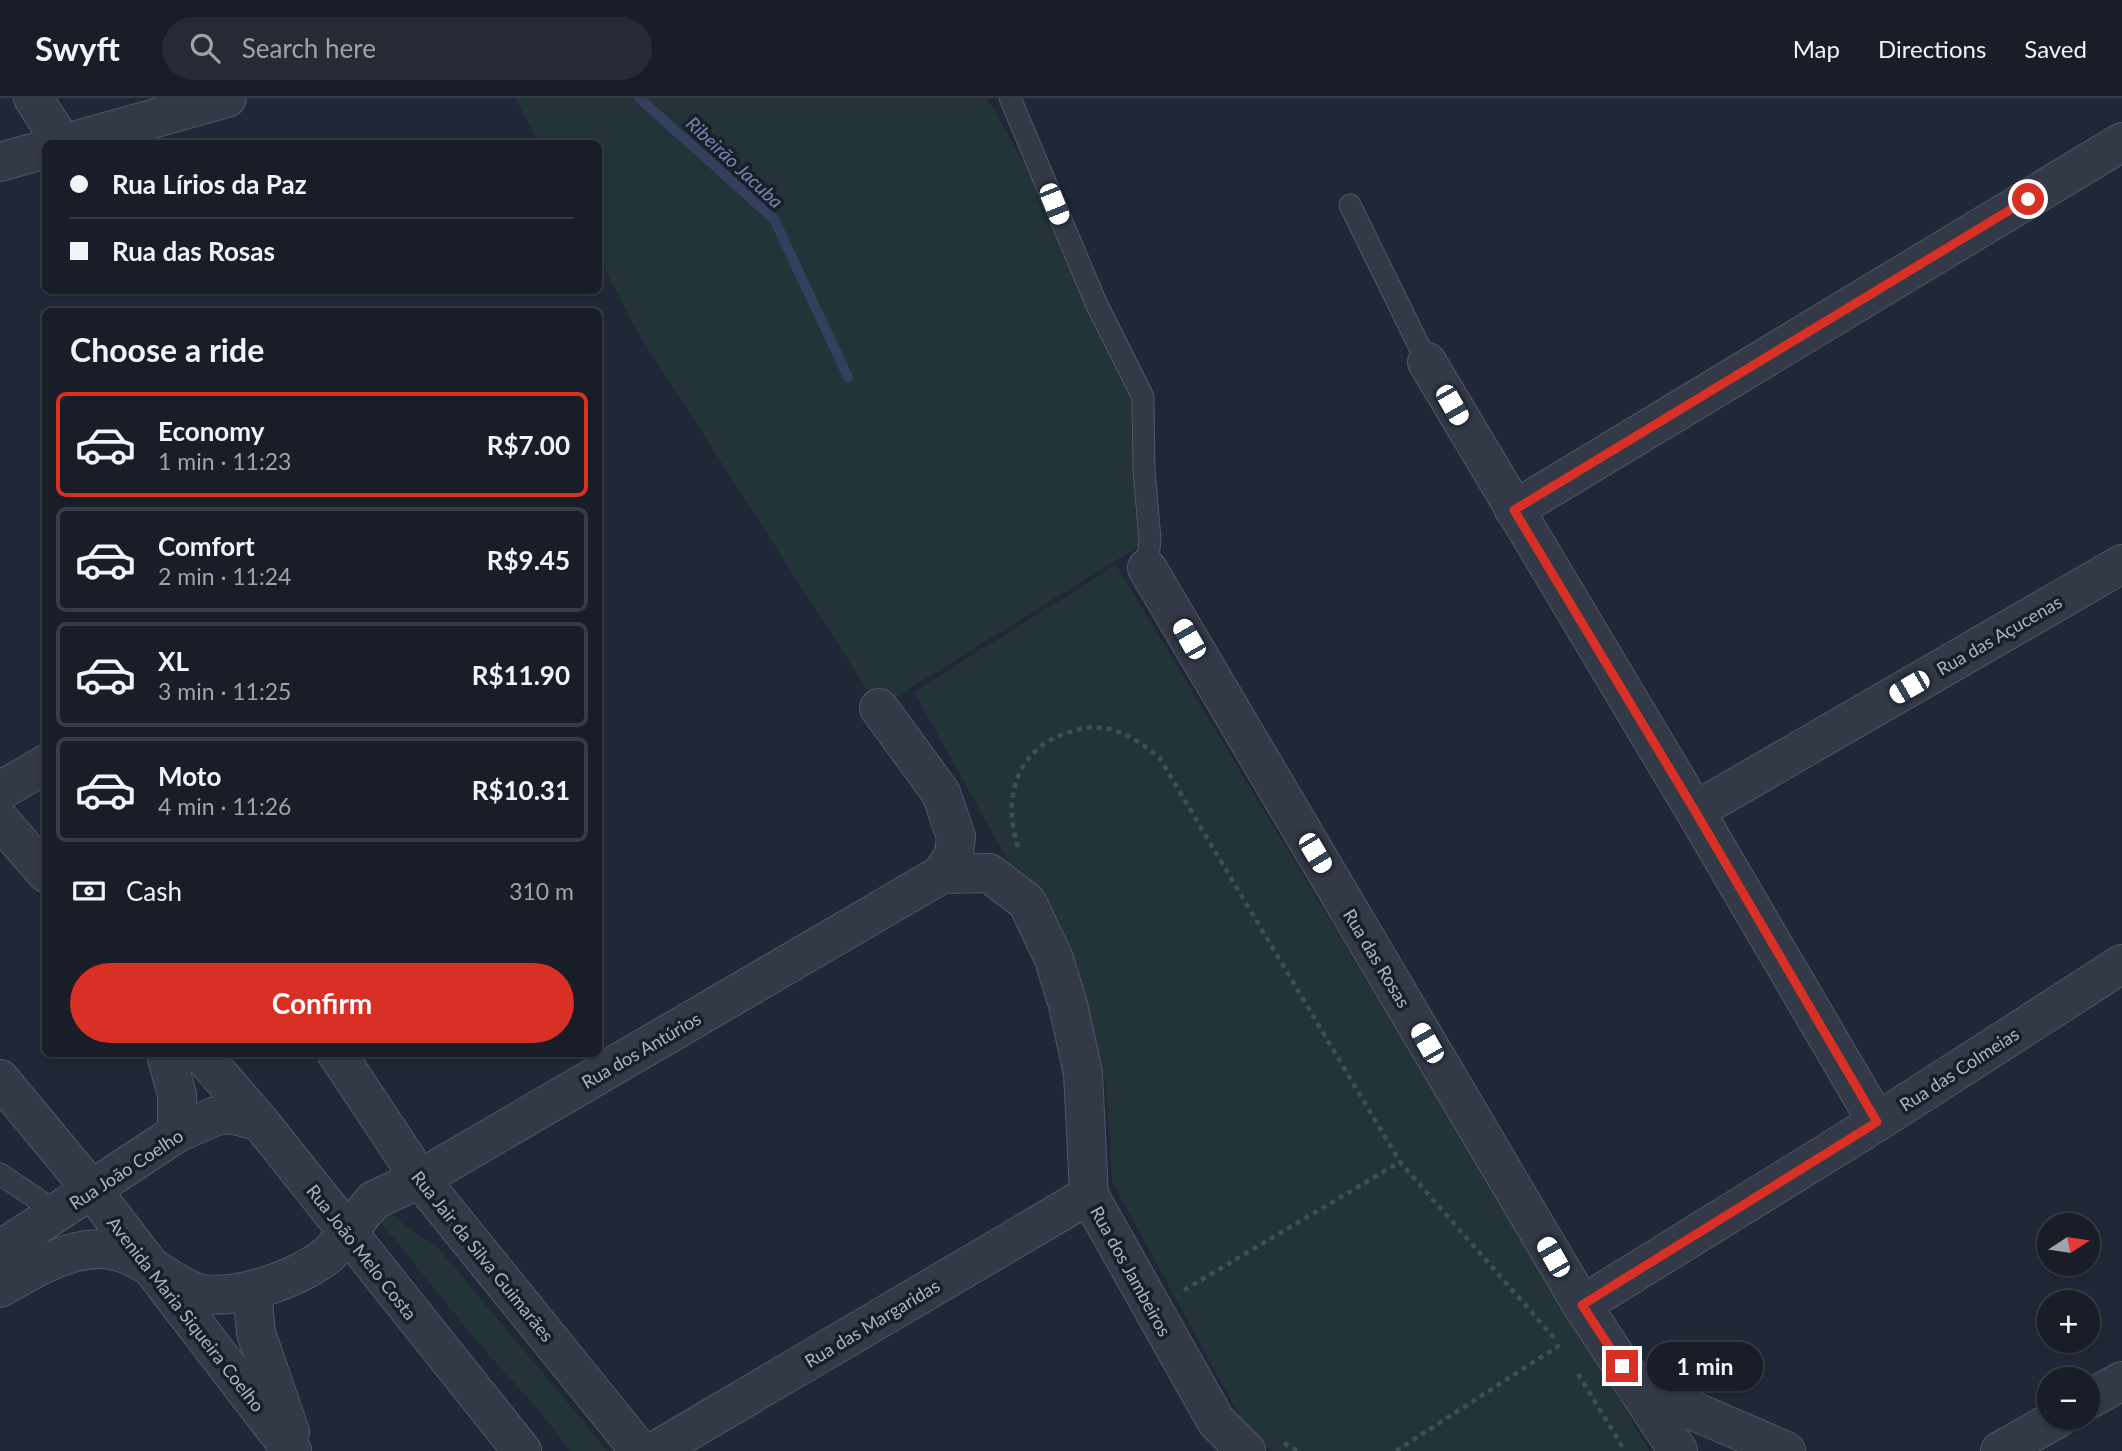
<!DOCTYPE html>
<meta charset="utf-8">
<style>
body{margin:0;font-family:Lato,sans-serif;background:#252a34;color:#f1f3f6;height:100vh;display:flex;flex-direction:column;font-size:26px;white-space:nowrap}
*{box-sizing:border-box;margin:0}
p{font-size:23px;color:#9fa2a8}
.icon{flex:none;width:38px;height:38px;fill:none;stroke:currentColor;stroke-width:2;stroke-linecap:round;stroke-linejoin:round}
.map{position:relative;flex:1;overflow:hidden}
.details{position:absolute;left:42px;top:210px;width:560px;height:749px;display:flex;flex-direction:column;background:#181d28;border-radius:10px;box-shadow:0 2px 5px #0004,0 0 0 2px #363b45}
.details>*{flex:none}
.banner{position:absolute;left:42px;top:42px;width:560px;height:154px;border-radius:10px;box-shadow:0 2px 5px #0004,0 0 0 2px #363b45;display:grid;align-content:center;height:154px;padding:0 28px;background:#181d28}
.needle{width:46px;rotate:78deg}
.tools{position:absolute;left:2037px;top:1115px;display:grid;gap:14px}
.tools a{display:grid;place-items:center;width:63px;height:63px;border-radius:50%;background:#181d28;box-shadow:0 2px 5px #0004,0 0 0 2px #363b45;font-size:35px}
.end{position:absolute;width:32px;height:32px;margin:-16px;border:9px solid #d93025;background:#fff;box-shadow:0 0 0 4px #fff}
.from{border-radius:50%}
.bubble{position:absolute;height:49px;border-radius:24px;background:#181d28;box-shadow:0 2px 5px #0004,0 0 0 2px #363b45;font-size:23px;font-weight:700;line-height:49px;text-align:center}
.car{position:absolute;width:21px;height:42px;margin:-21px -10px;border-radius:9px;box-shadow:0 0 5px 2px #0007;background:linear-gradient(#fff 24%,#345 0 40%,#fff 0 76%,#345 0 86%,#fff 0)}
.banner b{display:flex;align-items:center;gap:24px;height:66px;font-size:26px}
.banner b+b{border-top:2px solid #363b45}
.banner i{width:18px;height:18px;background:#f1f3f6}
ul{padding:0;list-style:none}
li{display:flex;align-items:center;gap:21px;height:105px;margin:0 14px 10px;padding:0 14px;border:4px solid #363b45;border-radius:10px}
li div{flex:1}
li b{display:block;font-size:26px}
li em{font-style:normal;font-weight:700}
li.on{border-color:#d93025}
li>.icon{width:63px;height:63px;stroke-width:1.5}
h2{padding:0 28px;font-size:32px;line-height:84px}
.pay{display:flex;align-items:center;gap:18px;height:77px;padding:0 28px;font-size:26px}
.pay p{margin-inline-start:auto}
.cta{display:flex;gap:14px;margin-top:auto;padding:14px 28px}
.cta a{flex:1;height:80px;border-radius:42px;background:#d93025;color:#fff;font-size:28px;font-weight:700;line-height:80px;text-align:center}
header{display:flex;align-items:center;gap:42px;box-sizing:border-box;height:98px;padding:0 35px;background:#181d28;border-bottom:2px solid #363b45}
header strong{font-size:33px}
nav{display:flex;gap:38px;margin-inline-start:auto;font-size:24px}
.search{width:490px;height:63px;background:#252a34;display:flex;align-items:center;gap:18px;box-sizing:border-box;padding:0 24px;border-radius:38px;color:#9fa2a8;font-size:26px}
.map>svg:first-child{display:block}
.green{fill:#223438}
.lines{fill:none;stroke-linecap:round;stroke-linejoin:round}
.stream{stroke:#33405d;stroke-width:10}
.service-casing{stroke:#505664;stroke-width:23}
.minor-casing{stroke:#505664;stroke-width:40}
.tertiary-casing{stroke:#505664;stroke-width:40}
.path{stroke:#3f5054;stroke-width:4.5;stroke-dasharray:5 5;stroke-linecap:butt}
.service{stroke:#333946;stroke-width:21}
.minor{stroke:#333946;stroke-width:38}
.tertiary{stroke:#333946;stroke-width:38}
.route{stroke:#d93025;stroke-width:9}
.labels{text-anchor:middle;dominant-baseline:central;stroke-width:7;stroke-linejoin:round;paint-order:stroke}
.street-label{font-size:18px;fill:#adb3c3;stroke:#191e2b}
.water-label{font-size:19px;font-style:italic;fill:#7587ac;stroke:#191e2b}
</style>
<header>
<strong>Swyft</strong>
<div class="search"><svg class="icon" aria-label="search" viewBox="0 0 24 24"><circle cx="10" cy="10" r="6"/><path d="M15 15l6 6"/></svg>Search here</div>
<nav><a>Map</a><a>Directions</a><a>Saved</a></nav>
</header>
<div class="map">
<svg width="2122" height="1353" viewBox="0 0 2122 1353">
<rect width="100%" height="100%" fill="#202736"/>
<g class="green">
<path d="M515,0h472l86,151 70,148 7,142 -271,169 -241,-375 -39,-75 -1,-114 -59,-1z"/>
<path d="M1116,467l534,886h-377l-20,-11 -141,-258 -6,-97 -19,-82 -173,-311z"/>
<path d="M390,1116l48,34 170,203h-38l-30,-39 -65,-73 -96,-119z"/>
</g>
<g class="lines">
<path class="stream" d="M639,0l135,121 74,158"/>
<defs>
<g id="service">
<path d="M1010,0l86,205 47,94 1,73 6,69 -3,29"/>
<path d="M1350,107l77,157"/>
<path d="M0,1076l58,39"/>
</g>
<g id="minor">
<path d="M33,0l30,46"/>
<path d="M63,46l164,-46"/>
<path d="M0,64l46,-13"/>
<path d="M1427,264l268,449 182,311"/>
<path d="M1514,412l608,-368"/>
<path d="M1147,470l435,737 96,146"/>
<path d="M879,610l62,85 15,44 -2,17 -12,20"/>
<path d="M0,693l46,-27"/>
<path d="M1695,713l427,-247"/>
<path d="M0,722l46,53"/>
<path d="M166,956l11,41v38"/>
<path d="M201,956l59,68"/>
<path d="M337,956l83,125 220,272"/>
<path d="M0,981l92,111 200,261"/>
<path d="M347,1134l27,-32 46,-21 522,-305 47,-1 38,29 27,57 14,46 15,68 6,122 127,226 30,30"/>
<path d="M252,1192l4,43 34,99"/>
<path d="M1582,1207l295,-183 245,-158"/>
<path d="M1636,1288l150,65"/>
<path d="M2088,1302l34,-19"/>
<path d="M655,1353l434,-256"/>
<path d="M2000,1353l58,-33"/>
</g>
<g id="tertiary">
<path d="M0,1152l177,-117 39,-17 15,-2 29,8 262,329"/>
<path d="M0,1190c30,-17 63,-38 98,-39 35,-1 62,27 92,41 36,16 112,-12 140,-37 6,-6 11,-14 17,-21"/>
</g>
</defs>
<use href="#service" class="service-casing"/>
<use href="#minor" class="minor-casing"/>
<use href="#tertiary" class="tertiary-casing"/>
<g class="path">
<path d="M1018,749c-15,-45 -4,-93 43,-112 17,-7 34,-10 52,-5 17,5 32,16 46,27l241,405 156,178"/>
<path d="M1184,1192l216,-128"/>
<path d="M1578,1276l47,77"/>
<path d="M1284,1345l14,8"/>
<path d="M1396,1353l164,-106"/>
</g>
<use href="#service" class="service"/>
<use href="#minor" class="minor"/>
<use href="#tertiary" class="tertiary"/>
</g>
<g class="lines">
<path class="route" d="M1622,1268l-40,-61 295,-183 -182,-311 -181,-301 514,-311"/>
</g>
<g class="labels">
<g class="street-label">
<text transform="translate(1999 537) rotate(-30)">Rua das Açucenas</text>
<text transform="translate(1377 860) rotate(59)">Rua das Rosas</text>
<text transform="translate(641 952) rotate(-30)">Rua dos Antúrios</text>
<text transform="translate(1959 971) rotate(-33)">Rua das Colmeias</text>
<text transform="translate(126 1071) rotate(-33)">Rua João Coelho</text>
<text transform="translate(362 1154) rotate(52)">Rua João Melo Costa</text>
<text transform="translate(483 1158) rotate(51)">Rua Jair da Silva Guimarães</text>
<text transform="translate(1131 1173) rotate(61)">Rua dos Jambeiros</text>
<text transform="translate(186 1216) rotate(52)">Avenida Maria Siqueira Coelho</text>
<text transform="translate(872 1225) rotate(-31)">Rua das Margaridas</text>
</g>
<g class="water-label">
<text transform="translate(735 64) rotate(43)">Ribeirão Jacuba</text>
</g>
</g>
</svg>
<div class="tools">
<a><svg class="needle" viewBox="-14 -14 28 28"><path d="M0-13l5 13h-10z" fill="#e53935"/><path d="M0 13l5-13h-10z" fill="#9fa2a8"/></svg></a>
<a>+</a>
<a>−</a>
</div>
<i class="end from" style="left:2028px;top:101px"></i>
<i class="end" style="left:1622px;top:1268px"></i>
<div class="bubble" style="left:1647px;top:1244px;width:116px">1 min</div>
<i class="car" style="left:1054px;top:106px;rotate:158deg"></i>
<i class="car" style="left:1452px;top:307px;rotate:150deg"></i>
<i class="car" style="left:1189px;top:541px;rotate:330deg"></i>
<i class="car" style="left:1909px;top:589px;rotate:240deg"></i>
<i class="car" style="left:1315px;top:755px;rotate:149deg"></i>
<i class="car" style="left:1427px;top:945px;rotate:330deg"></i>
<i class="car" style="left:1553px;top:1159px;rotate:330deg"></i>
<div class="banner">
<b><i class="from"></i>Rua Lírios da Paz</b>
<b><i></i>Rua das Rosas</b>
</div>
<section class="details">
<h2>Choose a ride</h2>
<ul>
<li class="on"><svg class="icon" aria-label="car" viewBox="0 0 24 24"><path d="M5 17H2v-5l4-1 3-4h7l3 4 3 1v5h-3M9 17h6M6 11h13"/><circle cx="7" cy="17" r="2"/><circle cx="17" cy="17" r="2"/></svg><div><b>Economy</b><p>1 min · 11:23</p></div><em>R$7.00</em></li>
<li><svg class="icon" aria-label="car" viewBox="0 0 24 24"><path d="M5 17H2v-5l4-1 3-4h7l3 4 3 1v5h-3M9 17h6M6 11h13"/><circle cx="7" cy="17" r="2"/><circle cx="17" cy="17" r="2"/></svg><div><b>Comfort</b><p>2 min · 11:24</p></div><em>R$9.45</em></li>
<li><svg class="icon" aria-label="car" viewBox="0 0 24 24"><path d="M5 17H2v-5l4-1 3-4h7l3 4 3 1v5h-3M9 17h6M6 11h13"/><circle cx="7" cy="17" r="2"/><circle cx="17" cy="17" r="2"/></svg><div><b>XL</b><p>3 min · 11:25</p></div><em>R$11.90</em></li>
<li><svg class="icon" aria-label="car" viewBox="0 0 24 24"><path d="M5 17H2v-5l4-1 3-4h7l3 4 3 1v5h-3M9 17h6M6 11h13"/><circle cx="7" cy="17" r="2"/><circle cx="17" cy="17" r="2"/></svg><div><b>Moto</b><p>4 min · 11:26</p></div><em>R$10.31</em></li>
</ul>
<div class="pay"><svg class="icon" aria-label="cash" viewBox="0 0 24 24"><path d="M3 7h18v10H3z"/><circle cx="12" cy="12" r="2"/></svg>Cash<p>310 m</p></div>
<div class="cta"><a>Confirm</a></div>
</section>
</div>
